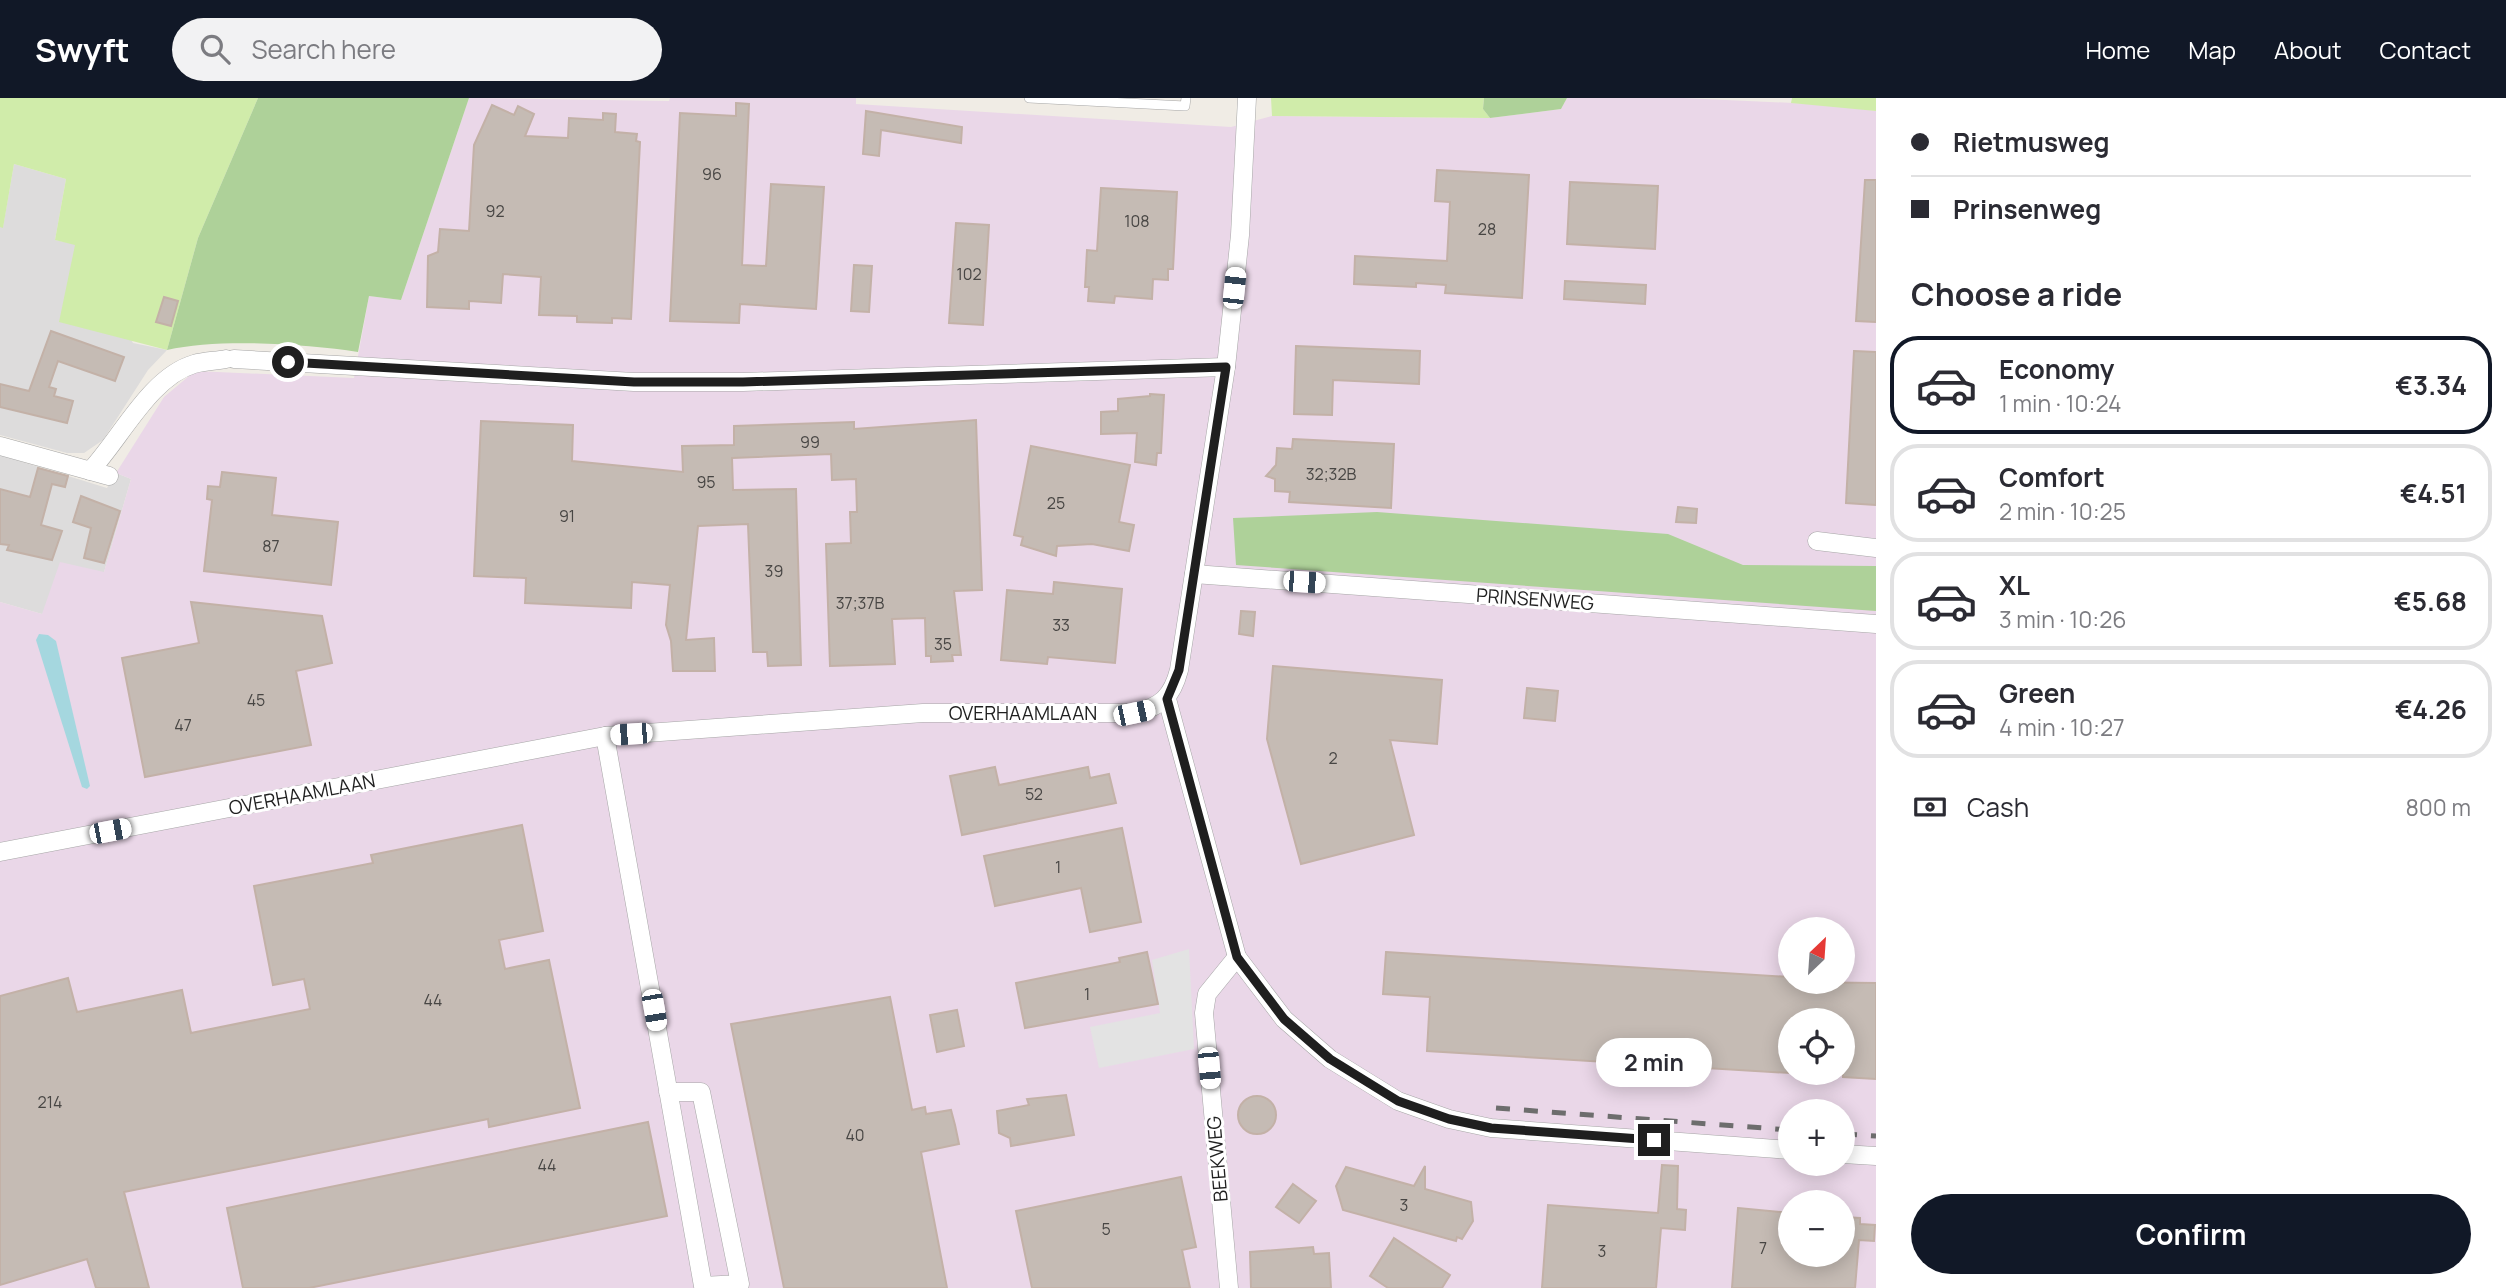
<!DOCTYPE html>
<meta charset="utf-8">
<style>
body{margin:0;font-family:Manrope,sans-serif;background:#f2f2f3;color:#2b2b33;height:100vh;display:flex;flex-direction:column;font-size:26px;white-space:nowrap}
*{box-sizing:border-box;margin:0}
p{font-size:23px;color:#7c7c81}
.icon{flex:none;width:38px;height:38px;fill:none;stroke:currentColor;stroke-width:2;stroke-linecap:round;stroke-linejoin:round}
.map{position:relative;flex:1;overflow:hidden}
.sheet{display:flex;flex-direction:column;background:#fff;width:630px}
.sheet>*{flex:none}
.hud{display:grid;align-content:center;height:154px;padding:0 35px;background:#fff}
.needle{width:46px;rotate:25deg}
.fabs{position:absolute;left:1778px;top:819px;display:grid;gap:14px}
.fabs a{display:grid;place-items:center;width:77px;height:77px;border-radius:50%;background:#fff;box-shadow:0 4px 18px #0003;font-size:35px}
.end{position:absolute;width:32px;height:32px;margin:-16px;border:9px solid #1f1f1f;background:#fff;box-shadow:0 0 0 4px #fff}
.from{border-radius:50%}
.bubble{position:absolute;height:49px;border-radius:24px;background:#fff;box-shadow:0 4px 18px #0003;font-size:23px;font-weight:700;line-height:49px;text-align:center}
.car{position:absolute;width:21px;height:42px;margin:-21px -10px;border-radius:9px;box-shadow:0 0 5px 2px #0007;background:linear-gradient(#fff 24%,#345 0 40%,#fff 0 76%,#345 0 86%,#fff 0)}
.hud b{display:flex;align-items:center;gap:24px;height:66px;font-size:26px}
.hud b+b{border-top:2px solid #e1e1e2}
.hud i{width:18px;height:18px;background:#2b2b33}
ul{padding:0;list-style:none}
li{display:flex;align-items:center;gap:21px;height:98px;margin:0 14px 10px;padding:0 21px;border:4px solid #e1e1e2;border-radius:28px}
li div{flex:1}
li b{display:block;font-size:26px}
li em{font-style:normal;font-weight:700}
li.selected{border-color:#111827}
li>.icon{width:63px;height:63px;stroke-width:1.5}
h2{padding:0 35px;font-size:32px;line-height:84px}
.pay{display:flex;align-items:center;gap:18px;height:77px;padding:0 35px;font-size:26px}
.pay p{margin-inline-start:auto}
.button{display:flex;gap:14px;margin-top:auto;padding:14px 35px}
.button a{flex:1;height:80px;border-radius:42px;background:#111827;color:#fff;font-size:28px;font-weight:700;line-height:80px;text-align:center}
header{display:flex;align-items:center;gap:42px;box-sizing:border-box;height:98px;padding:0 35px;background:#111827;color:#fff}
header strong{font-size:33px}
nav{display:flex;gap:38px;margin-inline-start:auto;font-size:24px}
.search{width:490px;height:63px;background:#f2f2f3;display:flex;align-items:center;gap:18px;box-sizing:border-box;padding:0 24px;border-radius:38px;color:#7c7c81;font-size:26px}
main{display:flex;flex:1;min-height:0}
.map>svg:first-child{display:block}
.residential{fill:#dddcdc}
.industrial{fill:#ead7e8;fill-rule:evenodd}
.grass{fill:#d0ecaa}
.forest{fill:#aed199}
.parking{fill:#e3e3e3}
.water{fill:#a5d7df}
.building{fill:#c5bbb4;stroke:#c3b1a7;stroke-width:2}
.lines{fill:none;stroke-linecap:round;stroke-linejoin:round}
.service-casing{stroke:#a6a6a6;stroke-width:10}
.minor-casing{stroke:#a6a6a6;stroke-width:19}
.service{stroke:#fff;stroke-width:9}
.minor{stroke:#fff;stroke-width:18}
.rail{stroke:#6d6d6d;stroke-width:5;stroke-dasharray:14 14;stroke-linecap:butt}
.route{stroke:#1f1f1f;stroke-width:9}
.labels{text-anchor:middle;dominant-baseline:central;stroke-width:6;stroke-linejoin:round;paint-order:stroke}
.number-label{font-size:16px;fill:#484644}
.street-label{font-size:19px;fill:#1f1f1f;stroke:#fff}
</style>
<header>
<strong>Swyft</strong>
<div class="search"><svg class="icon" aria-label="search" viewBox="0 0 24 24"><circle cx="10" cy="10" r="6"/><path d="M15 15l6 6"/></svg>Search here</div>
<nav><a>Home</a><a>Map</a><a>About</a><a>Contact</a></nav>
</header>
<main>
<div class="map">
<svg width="1876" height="1190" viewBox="0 0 1876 1190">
<rect width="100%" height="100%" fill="#f0ece5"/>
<g class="residential">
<path d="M14,66l52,15 -11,61 20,4 58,99 34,7 -19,20 -45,70 -19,13h-17l-67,-18v-208h3z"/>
<path d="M0,357l107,33 9,-15 15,6 -27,93 -62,42 -42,-12z"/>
</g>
<path class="industrial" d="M469,0l200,3 1,-3h186v6l375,23 41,-11 218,2 71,-9 6,-11h116l153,7 40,6v1177h-1876v-686l42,12 18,-52 44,10 27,-93 -15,-6 48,-76 31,-26 159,7 15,-82 32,4zM1790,831h53v53h-53zM1790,922h53v53h-53zM1790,1013h53v53h-53zM1790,1104h53v53h-53z"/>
<g class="grass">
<path d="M0,0h258l-60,140 -31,112 -108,-28 16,-77 -20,-5 11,-61 -52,-15 -11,64 -3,-1z"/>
<path d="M1271,0h213l-1,11 7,9 -218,-2z"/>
<path d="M1792,0h84v13l-85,-8z"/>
</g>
<g class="forest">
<path d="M258,0h211l-68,202 -32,-4 -11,56c-53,-8 -139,-14 -191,-2l31,-112z"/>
<path d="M1484,0h83l-6,11 -71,9 -7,-9z"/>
<path d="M1377,414l291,22 75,31 133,1v45l-640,-46 -3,-47z"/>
</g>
<path class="parking" d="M1189,851l5,100 -95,19 -9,-41 70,-14 -8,-53z"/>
<path class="water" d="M39,536l9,1 8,6 34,145 -3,3 -5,-2 -46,-147z"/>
<g class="building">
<path d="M736,5l13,1 -7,161 24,1 5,-82 53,3 -8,122 -76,-5 -1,19 -69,-2 10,-208 56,3z"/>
<path d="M492,7l22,10 4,-9 16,8 -9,22 43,2 1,-20 34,2v-7l13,1 -1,18 22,2 -1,7 4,1 -9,177 -19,-1v5l-35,-1v-6l-38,-1 2,-38 -38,-3 -2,29 -32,-2v8l-42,-2 1,-51 10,-4 2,-23 29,2 5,-86z"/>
<path d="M866,13l96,16 -1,16 -80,-13 -2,26 -16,-2z"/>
<path d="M1437,72l92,5 -7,123 -77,-5 1,-8 -30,-2v4l-62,-3 1,-28 92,5 3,-59 -15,-1z"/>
<path d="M1865,82h11v142l-20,-1z"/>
<path d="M1570,84l88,4 -3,63 -88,-5z"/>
<path d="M1101,90l76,4 -4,77h-5v11l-15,-1 -1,20 -37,-3 -1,7 -26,-2 1,-14h-4l2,-37 10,1z"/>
<path d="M956,125l33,2 -6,100 -34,-2z"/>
<path d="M854,167l18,1 -3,46 -18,-1z"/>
<path d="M1565,183l81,4 -1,19 -81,-5z"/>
<path d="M164,199l14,4 -7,25 -15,-4z"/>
<path d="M51,233l73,26 -9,24 -57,-20 -9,26 7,2 -2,7 19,5 -6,22 -67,-16v-23l29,7z"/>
<path d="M1296,248l124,5 -1,33 -86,-4 -1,35 -38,-1z"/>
<path d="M1854,253l22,1v153l-30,-2z"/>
<path d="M1150,296l14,1 -3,58h-4l-1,12 -21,-3 2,-29 -36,1v-22l17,-1v-12l32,-3z"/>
<path d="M976,322l6,170 -28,1 7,64h-9l1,6 -22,1v-6h-5l-1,-38 -33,1 3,45 -65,2 -4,-122 25,-1 -1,-31h7l-1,-33 -24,1 -1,-26 -99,4 1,32 63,-1 5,176 -33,1 -1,-14h-14l-5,-128 -50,2 -12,114 28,-2 1,33h-42l-2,-30 -5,-16 4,-40 -38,-3 -1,26 -106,-5 1,-25 -52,-2 7,-155 92,4 -1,36 111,11 -1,-26 52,-1v-19l120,-4v7z"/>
<path d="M1293,341l101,5 -3,64 -102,-6 1,-10 -15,-1v-12l-9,-3 10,-11 1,-17 15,1z"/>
<path d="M1031,348l99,19 -11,57 15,3 -5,26 -37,-7 -35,2 -1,10 -35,-11 2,-8 -9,-2z"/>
<path d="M38,370l30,8 -3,11 -13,-3 -11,41 21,6 -10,29 -45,-10 2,-5 -9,-1v-55l30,8z"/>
<path d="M222,374l54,6 -4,37 66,7 -7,63 -127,-14 8,-71 -5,-1 1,-13 12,1z"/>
<path d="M81,398l39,15 -16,52 -20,-5 7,-30 -18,-6z"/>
<path d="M1678,409l19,2 -1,14 -20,-1z"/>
<path d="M1054,484l68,7 -7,74 -67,-6 -1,7 -46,-4 6,-70 46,4z"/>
<path d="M191,504l131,14 10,47 -36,8 15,74 -166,32 -23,-119 77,-15z"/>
<path d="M1241,513l14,1 -2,24 -14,-2z"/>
<path d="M1273,568l169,14 -5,64 -47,-4 24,95 -113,29 -34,-125z"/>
<path d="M1527,590l31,3 -3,30 -31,-3z"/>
<path d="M995,669l4,18 89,-18 2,11 19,-4 7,29 -154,32 -12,-59z"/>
<path d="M522,727l21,106 -44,9 6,29 44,-9 31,148 -91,19 -1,-8 -364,73 25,96h-53l-9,-29 -87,26v-289l68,-18 9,34 105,-22 9,43 119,-24 -6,-30 -31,6 -19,-99 119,-23 -2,-8z"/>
<path d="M1122,730l19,94 -51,10 -9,-44 -86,18 -11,-50z"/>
<path d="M1147,854l11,52 -133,24 -9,-45 104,-21 -1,-4z"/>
<path d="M1386,854l404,25v5l86,1v96l-33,-2v-57l-53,-1v54l-363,-22 3,-54 -47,-3z"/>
<path d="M890,899l22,113 13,-3 1,7 25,-4 4,15 4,19 -38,8 26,136h-163l-53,-264z"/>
<path d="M957,912l7,36 -27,6 -7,-37z"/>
<path d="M1066,997l8,40 -63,11 -1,-8 -11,-5 -2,-22 32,-6 -2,-6z"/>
<circle cx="1257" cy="1017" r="19"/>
<path d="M648,1024l19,94 -358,72h-66l-16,-80z"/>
<path d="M1662,1067l16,1 -1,43 9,1 -1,20 -24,-2 -5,60h-114l6,-83 110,8z"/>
<path d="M1425,1068v23l46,13 2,19 -11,18 -5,-2 -1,4 -113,-31 -7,-24 10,-19 68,19z"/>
<path d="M1181,1079l15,70 -14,3 8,38h-158l-16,-77z"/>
<path d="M1293,1086l23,17 -17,22 -23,-16z"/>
<path d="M1738,1110l52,5v42h53v-38l17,1v6l15,1 -1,16 -15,-1 -4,48h-123z"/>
<path d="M1394,1140l56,37 -8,13h-54l-18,-12z"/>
<path d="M1313,1149l1,7 15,-1 2,35h-80l-1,-36z"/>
</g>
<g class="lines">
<defs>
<path id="service" d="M1029,0l156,8 1,-8"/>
<g id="minor">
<path d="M234,261l400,23h109l483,-15"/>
<path d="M0,348l109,30"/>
<path d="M90,373c31,-33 60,-94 104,-107 10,-3 22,-3 32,-5"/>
<path d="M1817,443l59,7"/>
<path d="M1194,476l682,50"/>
<path d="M1167,601l70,258 47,62 46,40 68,42 51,18 42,9 299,22"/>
<path d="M605,638l98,550 37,-2 -39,-192h-33"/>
<path d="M0,754l605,-116 318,-23h211c27,-6 38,-16 45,-43l47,-303 14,-132 7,-137"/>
<path d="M1843,1056l33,2"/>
<path d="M1229,1190l-25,-275 3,-19 30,-37"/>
</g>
</defs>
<use href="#service" class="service-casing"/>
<use href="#minor" class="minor-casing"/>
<use href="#service" class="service"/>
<use href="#minor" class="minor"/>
<g class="rail">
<path d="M1496,1010l294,22"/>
<path d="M1843,1036l33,2"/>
</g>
</g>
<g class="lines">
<path class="route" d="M288,264l346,20h109l483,-15 -47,303 -12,29 70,258 47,62 46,40 68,42 51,18 42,9 163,12"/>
</g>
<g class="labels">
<g class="number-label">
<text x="712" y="76">96</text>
<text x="495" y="113">92</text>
<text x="1137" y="123">108</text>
<text x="1487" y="131">28</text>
<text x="969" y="176">102</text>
<text x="810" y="344">99</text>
<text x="1331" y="376">32;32B</text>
<text x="706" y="384">95</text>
<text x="1056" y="405">25</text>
<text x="567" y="418">91</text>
<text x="271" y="448">87</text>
<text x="774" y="473">39</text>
<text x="860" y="505">37;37B</text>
<text x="1061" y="527">33</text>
<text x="943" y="546">35</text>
<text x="256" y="602">45</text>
<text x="183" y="627">47</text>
<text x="1333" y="660">2</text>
<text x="1034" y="696">52</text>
<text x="1058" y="769">1</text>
<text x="1087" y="896">1</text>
<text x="433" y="902">44</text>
<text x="50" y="1004">214</text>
<text x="855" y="1037">40</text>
<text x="547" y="1067">44</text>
<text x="1404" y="1107">3</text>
<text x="1106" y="1131">5</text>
<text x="1763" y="1150">7</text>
<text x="1602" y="1153">3</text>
</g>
<g class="street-label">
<text transform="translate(1535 501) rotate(4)">PRINSENWEG</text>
<text x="1023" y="615">OVERHAAMLAAN</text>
<text transform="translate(302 696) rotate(-11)">OVERHAAMLAAN</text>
<text transform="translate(1217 1061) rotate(-95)">BEEKWEG</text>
</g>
</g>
</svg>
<div class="fabs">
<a><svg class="needle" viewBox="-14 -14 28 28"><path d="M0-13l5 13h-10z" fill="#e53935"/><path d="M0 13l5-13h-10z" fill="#7c7c81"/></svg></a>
<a><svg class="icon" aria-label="locate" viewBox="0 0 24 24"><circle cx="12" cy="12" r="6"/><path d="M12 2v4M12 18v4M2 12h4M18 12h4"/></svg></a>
<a>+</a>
<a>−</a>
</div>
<i class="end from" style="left:288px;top:264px"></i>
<i class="end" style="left:1654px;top:1042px"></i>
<div class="bubble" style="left:1596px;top:940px;width:116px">2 min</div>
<i class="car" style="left:1234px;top:190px;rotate:6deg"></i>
<i class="car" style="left:1304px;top:484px;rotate:94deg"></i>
<i class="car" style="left:1134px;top:615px;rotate:78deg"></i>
<i class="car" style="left:631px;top:636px;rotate:266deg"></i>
<i class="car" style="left:110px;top:733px;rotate:79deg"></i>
<i class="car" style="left:654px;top:912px;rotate:170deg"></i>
<i class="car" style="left:1209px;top:970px;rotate:175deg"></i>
</div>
<section class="sheet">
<div class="hud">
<b><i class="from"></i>Rietmusweg</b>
<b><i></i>Prinsenweg</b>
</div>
<h2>Choose a ride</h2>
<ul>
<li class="selected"><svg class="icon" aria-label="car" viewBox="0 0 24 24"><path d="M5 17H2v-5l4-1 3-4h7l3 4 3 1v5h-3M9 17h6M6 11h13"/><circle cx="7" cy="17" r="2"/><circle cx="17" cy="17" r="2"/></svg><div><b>Economy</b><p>1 min · 10:24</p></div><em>€3.34</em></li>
<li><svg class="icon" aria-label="car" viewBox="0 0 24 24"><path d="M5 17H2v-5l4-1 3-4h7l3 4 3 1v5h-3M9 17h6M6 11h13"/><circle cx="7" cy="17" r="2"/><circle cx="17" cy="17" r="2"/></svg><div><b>Comfort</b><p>2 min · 10:25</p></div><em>€4.51</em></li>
<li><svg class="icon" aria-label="car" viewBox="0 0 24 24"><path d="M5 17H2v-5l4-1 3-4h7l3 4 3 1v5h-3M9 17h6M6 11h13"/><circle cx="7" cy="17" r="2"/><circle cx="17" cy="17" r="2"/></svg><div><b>XL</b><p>3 min · 10:26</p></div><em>€5.68</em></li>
<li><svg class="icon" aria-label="car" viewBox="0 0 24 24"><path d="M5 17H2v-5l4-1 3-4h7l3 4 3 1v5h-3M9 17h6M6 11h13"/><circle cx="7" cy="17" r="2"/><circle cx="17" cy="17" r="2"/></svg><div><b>Green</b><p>4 min · 10:27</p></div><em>€4.26</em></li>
</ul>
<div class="pay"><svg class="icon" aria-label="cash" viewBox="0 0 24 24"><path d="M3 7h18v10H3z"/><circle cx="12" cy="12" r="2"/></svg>Cash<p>800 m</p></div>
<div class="button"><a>Confirm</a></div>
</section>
</main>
